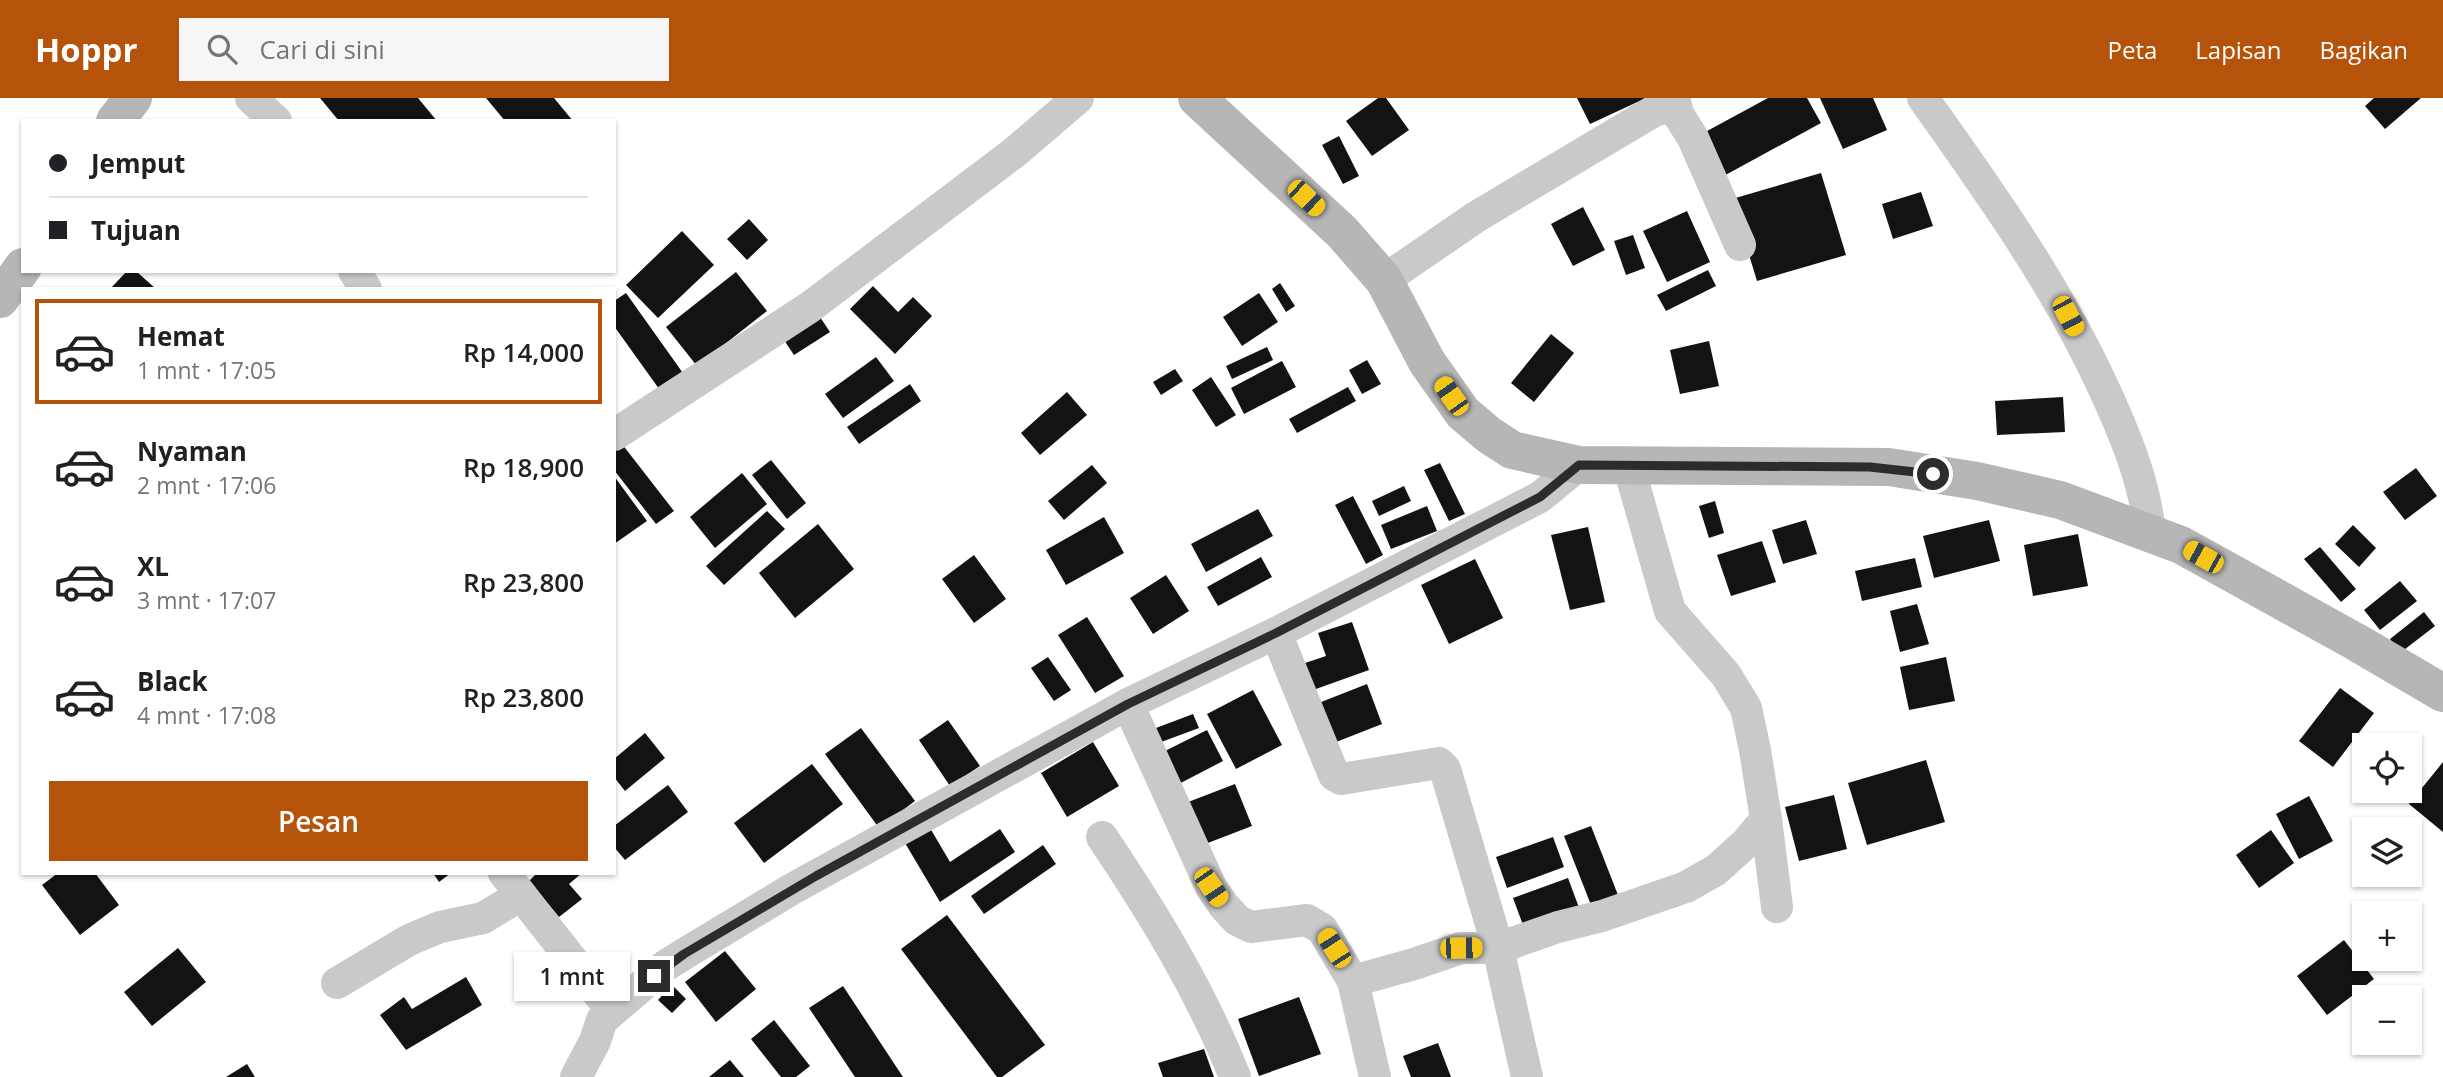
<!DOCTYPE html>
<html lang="id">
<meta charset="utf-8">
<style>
body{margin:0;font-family:"Open Sans",sans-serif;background:#f6f6f6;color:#202124;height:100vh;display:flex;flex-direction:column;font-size:26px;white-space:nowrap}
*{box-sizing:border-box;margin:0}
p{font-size:23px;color:#757577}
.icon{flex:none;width:38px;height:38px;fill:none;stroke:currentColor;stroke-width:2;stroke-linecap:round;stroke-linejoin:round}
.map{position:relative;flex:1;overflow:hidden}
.details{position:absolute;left:21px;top:189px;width:595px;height:588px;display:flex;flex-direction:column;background:#fff;border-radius:0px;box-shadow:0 2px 5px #0004}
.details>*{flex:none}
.guide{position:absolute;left:21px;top:21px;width:595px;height:154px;border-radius:0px;box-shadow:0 2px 5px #0004;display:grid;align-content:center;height:154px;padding:0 28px;background:#fff}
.tools{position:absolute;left:2352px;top:635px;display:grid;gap:14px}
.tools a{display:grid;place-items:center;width:70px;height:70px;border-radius:0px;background:#fff;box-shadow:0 2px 5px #0004;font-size:35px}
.end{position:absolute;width:32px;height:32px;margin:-16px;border:9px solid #2c2c2c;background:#fff;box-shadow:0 0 0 4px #fff}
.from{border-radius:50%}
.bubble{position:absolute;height:49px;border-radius:0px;background:#fff;box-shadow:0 2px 5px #0004;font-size:23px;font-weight:600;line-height:49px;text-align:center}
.car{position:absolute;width:21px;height:42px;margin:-21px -10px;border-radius:9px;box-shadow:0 0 5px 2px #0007;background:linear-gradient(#f5c518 24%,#345 0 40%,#f5c518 0 76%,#345 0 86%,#f5c518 0)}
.guide b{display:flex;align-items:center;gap:24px;height:66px;font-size:26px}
.guide b+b{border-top:2px solid #e0e0e0}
.guide i{width:18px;height:18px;background:#202124}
ul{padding:12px 0 0;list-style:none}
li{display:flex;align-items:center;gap:21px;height:105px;margin:0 14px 10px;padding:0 14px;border:4px solid transparent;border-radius:0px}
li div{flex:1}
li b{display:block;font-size:26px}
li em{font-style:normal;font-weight:600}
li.current{border-color:#b45309}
li>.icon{width:63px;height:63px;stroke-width:1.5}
.primary-button{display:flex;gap:14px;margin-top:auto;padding:14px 28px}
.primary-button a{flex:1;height:80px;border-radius:0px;background:#b45309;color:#fff;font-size:28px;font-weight:600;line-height:80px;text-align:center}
header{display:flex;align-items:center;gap:42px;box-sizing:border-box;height:98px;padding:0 35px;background:#b45309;color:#fff}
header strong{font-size:33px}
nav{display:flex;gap:38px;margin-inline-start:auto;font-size:24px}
.search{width:490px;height:63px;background:#f6f6f6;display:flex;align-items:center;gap:18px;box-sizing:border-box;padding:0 24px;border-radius:0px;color:#757577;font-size:26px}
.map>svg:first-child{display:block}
.building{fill:#131313}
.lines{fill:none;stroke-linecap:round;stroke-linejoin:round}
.street{stroke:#c9c9c9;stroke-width:32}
.secondary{stroke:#b6b6b6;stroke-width:38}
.route{stroke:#2c2c2c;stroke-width:9}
</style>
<header>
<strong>Hoppr</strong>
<div class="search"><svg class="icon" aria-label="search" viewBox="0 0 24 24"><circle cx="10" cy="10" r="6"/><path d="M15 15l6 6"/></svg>Cari di sini</div>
<nav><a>Peta</a><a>Lapisan</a><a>Bagikan</a></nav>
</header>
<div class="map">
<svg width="2443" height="979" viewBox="0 0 2443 979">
<rect width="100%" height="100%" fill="#fff"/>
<g class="building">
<path d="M320,0h98l19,23h-98z"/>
<path d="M486,0h68l19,23h-68z"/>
<path d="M1378,0h8l23,32 -37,26 -26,-35z"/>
<path d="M1577,0h69l-56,26z"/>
<path d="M1768,0h39l14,25 -101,55 -24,-41z"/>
<path d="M1820,0h53l14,32 -44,19z"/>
<path d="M2374,0h47l-36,31 -20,-23z"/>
<path d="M1339,38l20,40 -16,8 -21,-39z"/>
<path d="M1821,75l25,82 -89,26 -25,-82z"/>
<path d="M1921,94l12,34 -40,13 -11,-35z"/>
<path d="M1583,109l22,43 -32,16 -22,-42z"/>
<path d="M1687,113l23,51 -43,20 -24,-51z"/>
<path d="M749,121l19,21 -21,20 -20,-21z"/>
<path d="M682,133l32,34 -56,53 -32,-33z"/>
<path d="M1633,137l12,33 -19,7 -12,-34z"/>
<path d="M1708,172l8,16 -50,25 -9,-16z"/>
<path d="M127,173h9l20,18h-46z"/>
<path d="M736,174l31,39 -70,55 -31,-39z"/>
<path d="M1280,185l15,23 -9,6 -14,-23z"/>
<path d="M873,188l25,26 15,-15 19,19 -37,38 -45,-45z"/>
<path d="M626,195l64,90 -23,17 -53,-74v-25z"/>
<path d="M1259,195l19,29 -36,24 -19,-29z"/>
<path d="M816,213l14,21 -36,23 -14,-21z"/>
<path d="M1551,236l23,19 -40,49 -23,-19z"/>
<path d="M1709,243l10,45 -39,8 -10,-44z"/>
<path d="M1267,249l6,13 -41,19 -6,-13z"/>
<path d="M876,259l18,24 -51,37 -18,-24z"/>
<path d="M1367,262l14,24 -19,10 -13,-24z"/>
<path d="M1282,263l14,26 -52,27 -13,-26z"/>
<path d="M1175,271l8,12 -22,14 -8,-13z"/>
<path d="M1211,279l25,38 -20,12 -24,-37z"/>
<path d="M910,286l11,17 -62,43 -12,-17z"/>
<path d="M1348,289l8,14 -59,32 -8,-14z"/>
<path d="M1067,294l20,23 -47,40 -19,-22z"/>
<path d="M2063,299l2,35 -68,3 -2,-34z"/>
<path d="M622,346l52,67 -18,13 -42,-54v-20z"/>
<path d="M771,362l35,43 -19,16 -35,-44z"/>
<path d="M1440,365l25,51 -16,7 -25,-51z"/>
<path d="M1092,367l15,18 -43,37 -16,-19z"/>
<path d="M2416,370l21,28 -32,24 -22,-28z"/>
<path d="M742,375l25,31 -52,44 -25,-31z"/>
<path d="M614,378l33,45 -33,23z"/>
<path d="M1404,388l7,15 -32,15 -7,-15z"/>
<path d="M1353,398l30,59 -17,9 -31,-59z"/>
<path d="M1715,403l9,32 -15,5 -10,-32z"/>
<path d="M1427,408l10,25 -46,18 -10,-24z"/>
<path d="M1258,411l15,27 -67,36 -15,-28z"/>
<path d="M767,413l18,18 -61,56 -18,-19z"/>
<path d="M1104,419l20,36 -58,32 -20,-35z"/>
<path d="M1806,422l11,34 -34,10 -11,-34z"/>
<path d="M1989,422l11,41 -66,17 -11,-42z"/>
<path d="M818,426l36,45 -59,49 -36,-45z"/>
<path d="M2353,427l23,23 -17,19 -24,-23z"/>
<path d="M1588,429l17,75 -35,8 -19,-75z"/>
<path d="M2078,436l10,52 -55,10 -9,-51z"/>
<path d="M1762,443l14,41 -45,14 -14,-41z"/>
<path d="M2320,449l36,42 -15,13 -37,-43z"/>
<path d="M974,457l32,44 -32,24 -32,-44z"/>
<path d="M1261,459l11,20 -54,29 -11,-19z"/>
<path d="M1915,460l7,29 -60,14 -7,-30z"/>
<path d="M1475,461l28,59 -54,26 -28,-59z"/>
<path d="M1166,477l23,36 -36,23 -23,-36z"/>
<path d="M2400,483l17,20 -37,29 -16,-20z"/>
<path d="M1917,506l12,40 -29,8 -10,-41z"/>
<path d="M2424,514l11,14 -35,27 -10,-14z"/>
<path d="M1087,519l37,59 -29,17 -37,-58z"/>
<path d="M1352,524l17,48 -67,24 -9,-27 33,-11 -8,-23z"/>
<path d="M1048,559l23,33 -17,11 -23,-33z"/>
<path d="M1946,559l9,44 -46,9 -9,-43z"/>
<path d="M1367,586l15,40 -56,22 -15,-40z"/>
<path d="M2340,590l34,25 -41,54 -34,-26z"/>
<path d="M1253,592l29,55 -46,24 -29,-55z"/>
<path d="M1193,616l6,14 -46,17 -5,-14z"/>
<path d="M948,622l32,46 -30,20 -31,-46z"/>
<path d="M861,630l54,73 -36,27 -54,-74z"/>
<path d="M1207,632l16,31 -50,26 -16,-32z"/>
<path d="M645,635l20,25 -40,33 -11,-14v-18z"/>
<path d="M1093,644l26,44 -52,31 -26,-44z"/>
<path d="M1926,662l19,62 -78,23 -19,-62z"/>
<path d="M2443,664v70l-34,-28z"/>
<path d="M812,666l31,40 -79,59 -30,-40z"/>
<path d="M1235,686l17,42 -52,20 -17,-42z"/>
<path d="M668,687l20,27 -63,48 -11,-13v-21z"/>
<path d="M1834,697l13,54 -48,12 -14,-54z"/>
<path d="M2309,698l24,45 -34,18 -23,-45z"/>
<path d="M1591,728l27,69 -27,10 -27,-69z"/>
<path d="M930,730l20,34 50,-33 15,23 -75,50 -35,-59z"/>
<path d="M2271,732l23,33 -35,25 -23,-33z"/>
<path d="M1553,739l11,30 -57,21 -11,-31z"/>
<path d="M1043,747l13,19 -72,50 -13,-18z"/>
<path d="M58,775h37l24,32 -39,30 -38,-50z"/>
<path d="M433,775h18l-12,9z"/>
<path d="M537,775h45l-13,11 13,15 -23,18 -30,-36z"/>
<path d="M1568,780l13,35 -55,20 -13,-35z"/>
<path d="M947,817l98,130 -43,32h-5l-96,-128z"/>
<path d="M2344,842l30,39 -47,36 -30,-39z"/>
<path d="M178,850l28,34 -54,44 -28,-34z"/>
<path d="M725,853l31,38 -40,33 -31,-40z"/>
<path d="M466,879l16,28 -76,45 -26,-35 24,-18 8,12z"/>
<path d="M672,887l14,14 -14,14 -14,-13z"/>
<path d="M843,888l60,91h-48l-46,-69z"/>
<path d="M1299,899l22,57 -62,22 -21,-57z"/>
<path d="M774,922l36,46 -14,11h-15l-30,-38z"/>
<path d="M1438,945l13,34h-40l-8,-21z"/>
<path d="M1204,951l10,28h-51l-5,-14z"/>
<path d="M730,962l14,17h-35z"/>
<path d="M247,966l8,13h-29z"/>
</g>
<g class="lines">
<g class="street">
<path d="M251,0l25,23"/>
<path d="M1923,0c68,96 133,186 182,293 21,46 40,92 45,142"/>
<path d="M354,173l12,18"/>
<path d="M1384,182l92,-63 178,-106 22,-6 2,9 15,24 47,107"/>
<path d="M614,337l196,-128 205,-155 63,-54"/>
<path d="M1628,366l42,147 56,64 20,33 9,42 11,69 11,88"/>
<path d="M1276,535l58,142 7,4 98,-16 6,6 53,179 29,129"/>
<path d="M1128,606l83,183 13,19 13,14 14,7 56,-7 15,9 31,52 22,96"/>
<path d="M1102,739c51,76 99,154 133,240"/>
<path d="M504,775l108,138"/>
<path d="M1353,883l61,-17 47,-16h37l60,-21 44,-11 84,-29 30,-17 31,-28 19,-23"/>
<path d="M337,885l72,-43 31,-13 43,-9 38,-23"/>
<path d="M576,979l19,-36 7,-21 63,-54 19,-12 108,-65 336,-185 148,-71 264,-136 39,-32"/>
</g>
<g class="secondary">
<path d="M1197,0l145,134 42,48 43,82 36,51 26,22 23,15 67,15 310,2 88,14 83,19 121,45 175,97 87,51"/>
<path d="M115,23l18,-23"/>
<path d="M0,201l23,-32"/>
</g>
</g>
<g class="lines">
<path class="route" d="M654,878l30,-22 132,-78 312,-172 148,-71 264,-136 39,-32 291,2 63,7"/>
</g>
</svg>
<div class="tools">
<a><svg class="icon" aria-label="locate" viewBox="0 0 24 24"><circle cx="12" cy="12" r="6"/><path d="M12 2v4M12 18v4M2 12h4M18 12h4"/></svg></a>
<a><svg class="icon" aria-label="layers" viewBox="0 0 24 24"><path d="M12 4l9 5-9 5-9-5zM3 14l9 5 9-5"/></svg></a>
<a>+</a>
<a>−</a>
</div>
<i class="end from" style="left:1933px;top:376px"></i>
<i class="end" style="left:654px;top:878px"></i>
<div class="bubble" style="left:514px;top:854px;width:116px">1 mnt</div>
<i class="car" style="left:1306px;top:100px;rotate:133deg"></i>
<i class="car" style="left:2068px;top:218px;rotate:152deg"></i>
<i class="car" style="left:1451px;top:298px;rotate:325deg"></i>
<i class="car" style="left:2203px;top:459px;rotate:299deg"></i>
<i class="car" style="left:1211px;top:789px;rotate:146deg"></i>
<i class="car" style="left:1334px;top:850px;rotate:327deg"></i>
<i class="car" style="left:1461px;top:850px;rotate:89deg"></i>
<div class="guide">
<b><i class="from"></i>Jemput</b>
<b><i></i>Tujuan</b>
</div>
<section class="details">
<ul>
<li class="current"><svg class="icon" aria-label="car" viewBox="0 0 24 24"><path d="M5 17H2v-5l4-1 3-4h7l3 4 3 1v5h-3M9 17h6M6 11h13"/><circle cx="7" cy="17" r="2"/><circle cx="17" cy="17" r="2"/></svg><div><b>Hemat</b><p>1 mnt · 17:05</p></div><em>Rp 14,000</em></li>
<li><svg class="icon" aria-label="car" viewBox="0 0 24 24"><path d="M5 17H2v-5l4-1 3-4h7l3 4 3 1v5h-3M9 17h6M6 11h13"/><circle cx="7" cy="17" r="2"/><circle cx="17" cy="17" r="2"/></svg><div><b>Nyaman</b><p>2 mnt · 17:06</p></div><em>Rp 18,900</em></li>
<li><svg class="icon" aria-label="car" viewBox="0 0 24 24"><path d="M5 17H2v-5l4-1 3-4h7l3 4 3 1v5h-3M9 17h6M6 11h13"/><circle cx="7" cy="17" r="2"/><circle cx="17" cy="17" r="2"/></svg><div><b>XL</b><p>3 mnt · 17:07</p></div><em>Rp 23,800</em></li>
<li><svg class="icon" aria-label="car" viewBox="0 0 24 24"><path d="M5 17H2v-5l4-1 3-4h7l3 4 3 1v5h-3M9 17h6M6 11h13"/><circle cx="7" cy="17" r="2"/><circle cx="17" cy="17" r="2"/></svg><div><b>Black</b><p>4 mnt · 17:08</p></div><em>Rp 23,800</em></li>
</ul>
<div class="primary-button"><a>Pesan</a></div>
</section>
</div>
